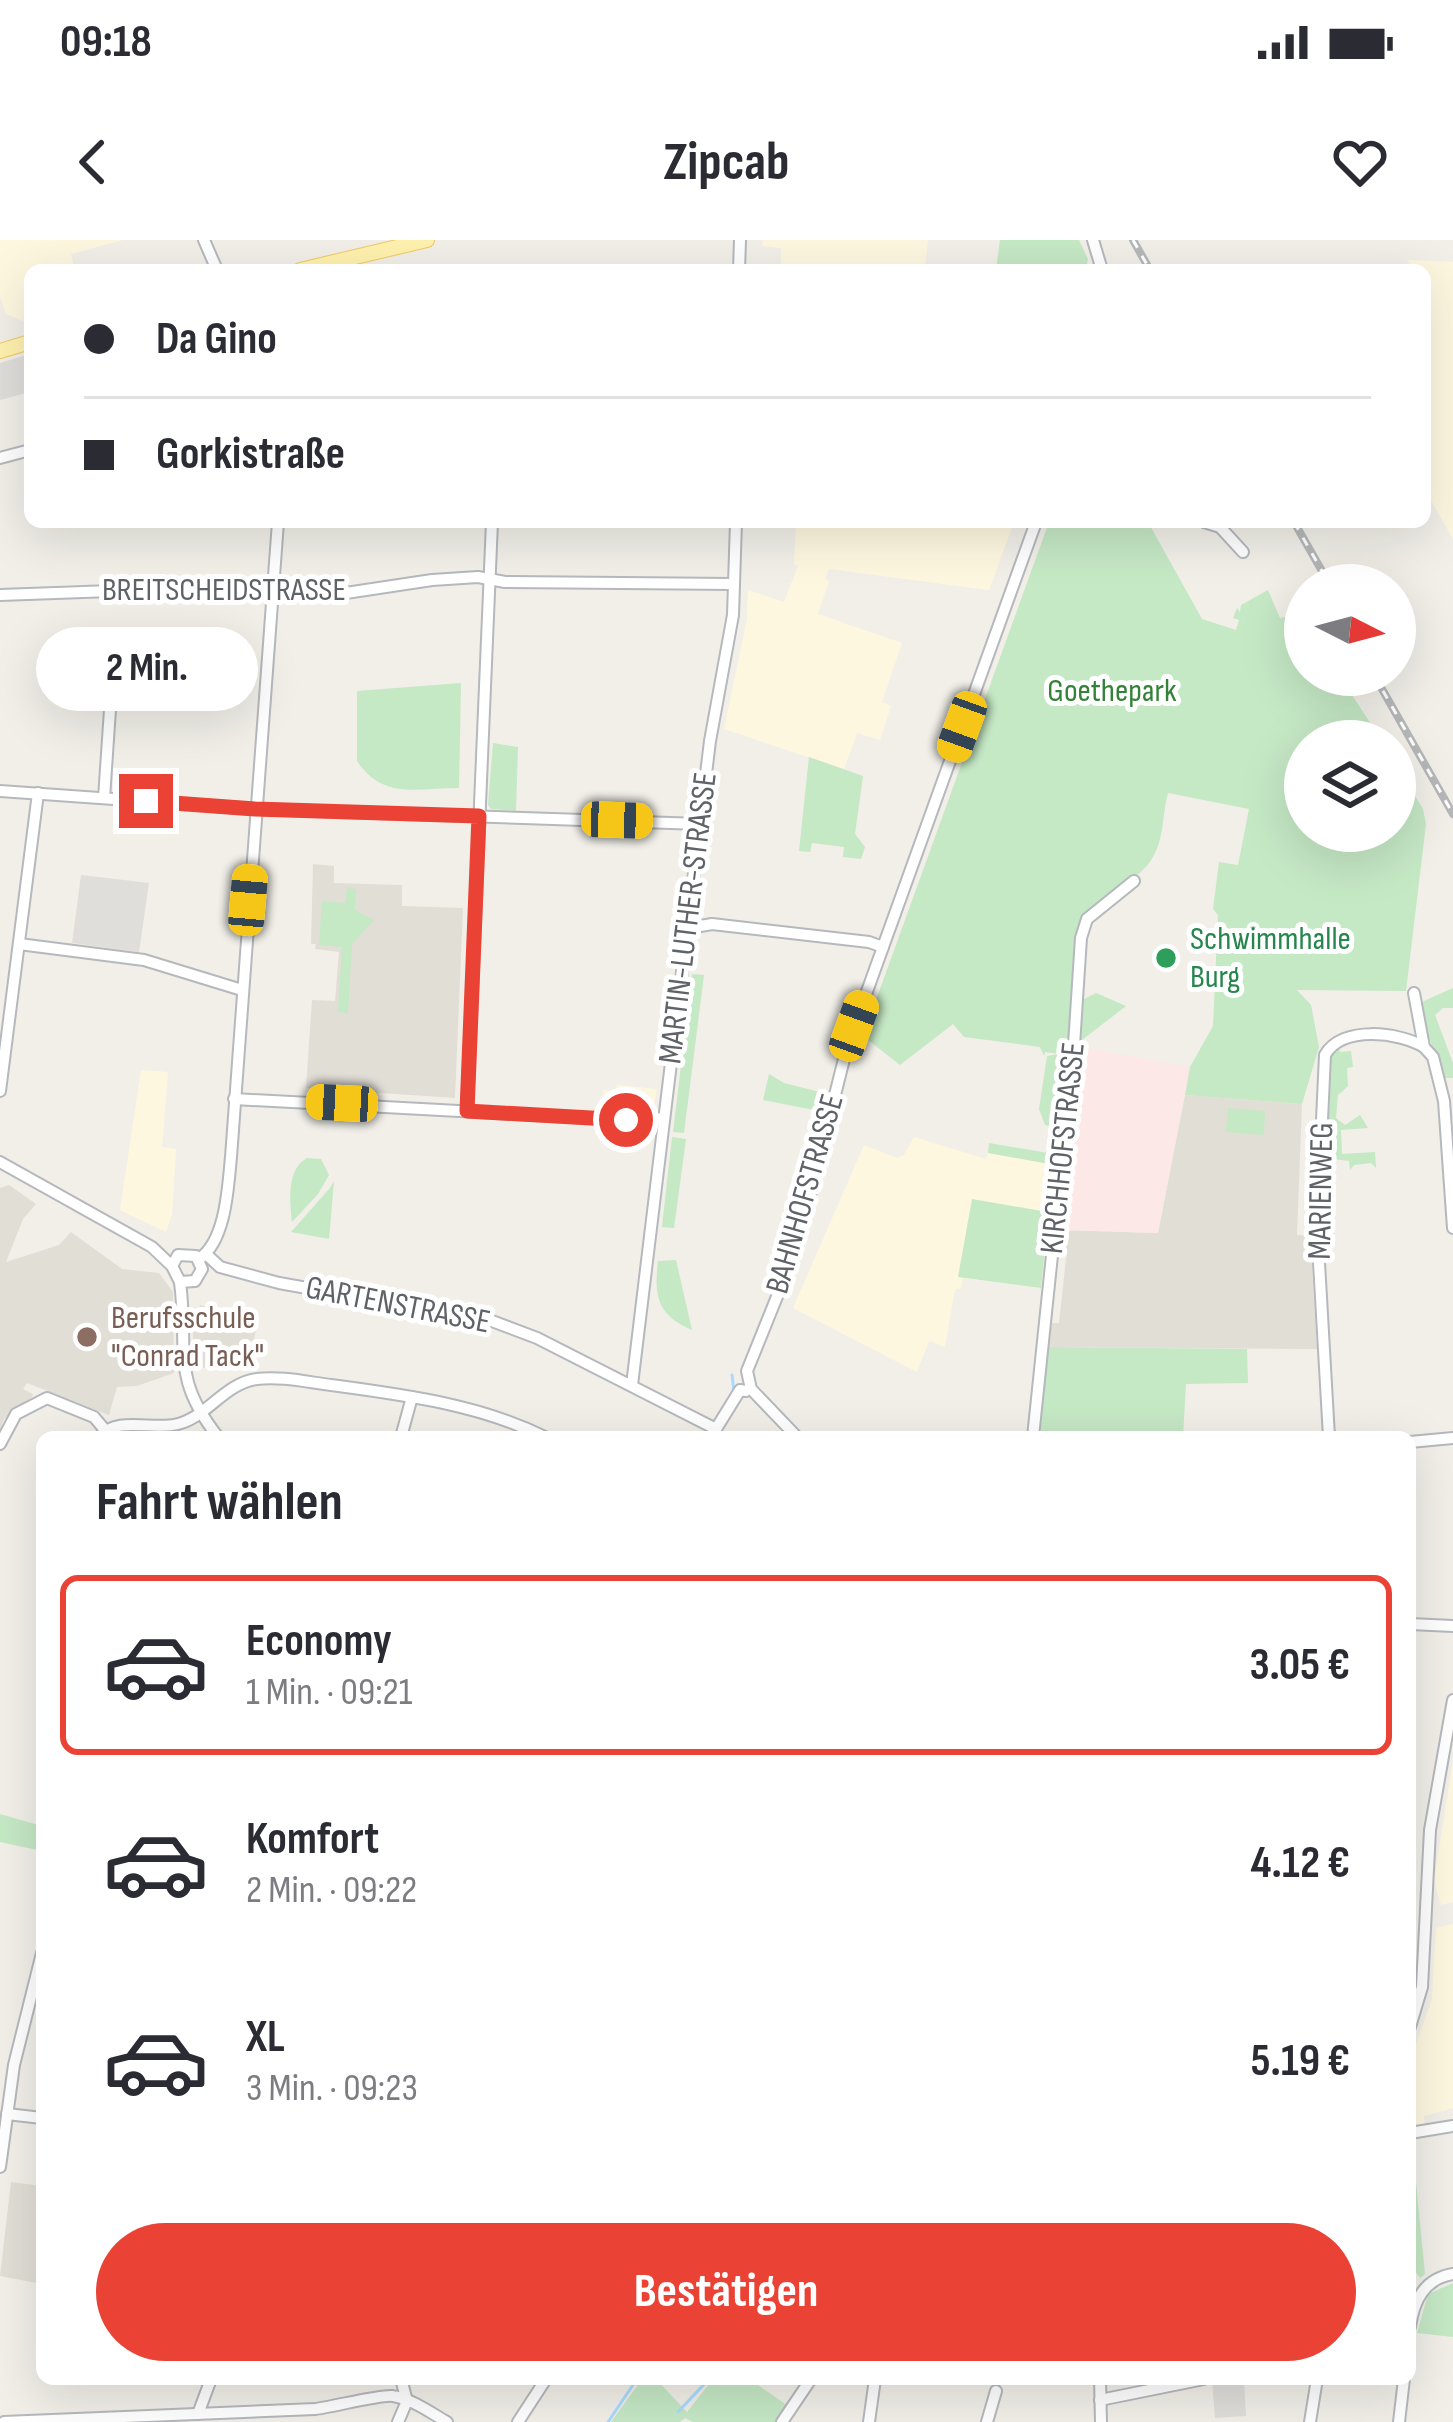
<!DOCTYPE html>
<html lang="de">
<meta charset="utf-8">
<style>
body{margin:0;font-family:"Sofia Sans Condensed",sans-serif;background:#f2f2f3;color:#2b2b33;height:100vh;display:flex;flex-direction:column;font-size:45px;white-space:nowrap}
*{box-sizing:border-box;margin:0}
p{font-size:39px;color:#7c7c81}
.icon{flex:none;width:66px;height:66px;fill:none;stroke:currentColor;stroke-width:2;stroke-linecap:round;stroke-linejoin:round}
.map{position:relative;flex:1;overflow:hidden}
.panel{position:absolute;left:36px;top:1191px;width:1380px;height:954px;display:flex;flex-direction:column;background:#fff;border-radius:18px;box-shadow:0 12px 48px #0002}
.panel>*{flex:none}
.hud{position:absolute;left:24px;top:24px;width:1407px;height:264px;border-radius:18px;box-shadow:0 12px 48px #0002;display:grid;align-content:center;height:264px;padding:0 60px;background:#fff}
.needle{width:78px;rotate:96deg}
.controls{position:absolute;left:1284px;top:324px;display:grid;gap:24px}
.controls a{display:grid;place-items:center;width:132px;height:132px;border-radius:50%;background:#fff;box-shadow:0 12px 48px #0002;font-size:60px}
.end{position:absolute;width:54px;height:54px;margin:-27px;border:15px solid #ea4335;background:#fff;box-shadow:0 0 0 6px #fff}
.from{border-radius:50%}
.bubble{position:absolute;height:84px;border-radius:42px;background:#fff;box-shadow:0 12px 48px #0002;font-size:39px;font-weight:700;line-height:84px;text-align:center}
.car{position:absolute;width:36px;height:72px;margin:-36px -18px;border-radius:15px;box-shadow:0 0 9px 3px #0007;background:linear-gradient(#f5c518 24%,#345 0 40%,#f5c518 0 76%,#345 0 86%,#f5c518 0)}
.hud b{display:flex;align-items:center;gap:42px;height:114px;font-size:45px}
.hud b+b{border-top:3px solid #e1e1e2}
.hud i{width:30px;height:30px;background:#2b2b33}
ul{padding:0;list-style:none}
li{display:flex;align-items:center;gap:36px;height:180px;margin:0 24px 18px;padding:0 36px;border:6px solid transparent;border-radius:18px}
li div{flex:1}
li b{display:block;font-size:45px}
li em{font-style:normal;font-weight:700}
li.active{border-color:#ea4335}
li>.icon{width:108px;height:108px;stroke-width:1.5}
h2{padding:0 60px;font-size:54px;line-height:144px}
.button{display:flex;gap:24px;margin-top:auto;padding:24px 60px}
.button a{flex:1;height:138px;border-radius:72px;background:#ea4335;color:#fff;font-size:48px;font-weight:700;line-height:138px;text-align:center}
.status{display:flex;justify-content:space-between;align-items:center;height:84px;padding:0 60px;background:#fff;direction:ltr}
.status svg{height:33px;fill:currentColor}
header{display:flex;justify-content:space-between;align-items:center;height:156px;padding:0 60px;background:#fff;font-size:54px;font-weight:700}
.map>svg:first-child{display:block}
.commercial{fill:#fef7e0}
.industrial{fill:#e0deda}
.education{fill:#e1ded6}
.medical{fill:#fce8e6}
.green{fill:#c5e8c5}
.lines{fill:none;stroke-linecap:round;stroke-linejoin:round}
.stream{stroke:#aadaff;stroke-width:3}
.minor-casing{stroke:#b5b8bc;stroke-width:14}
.major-casing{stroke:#f2c960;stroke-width:16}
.minor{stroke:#fff;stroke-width:10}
.major{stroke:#fff2af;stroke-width:14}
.rail-casing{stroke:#b6b7b8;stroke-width:8}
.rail{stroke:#fff;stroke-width:3;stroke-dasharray:9;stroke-linecap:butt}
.route{stroke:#ea4335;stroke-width:15}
.leisure-dot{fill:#2e9e5b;stroke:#fff;stroke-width:4.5}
.education-dot{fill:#8d6e63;stroke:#fff;stroke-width:4.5}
.labels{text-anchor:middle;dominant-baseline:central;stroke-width:10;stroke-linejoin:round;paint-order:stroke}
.street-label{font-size:33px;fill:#5f6368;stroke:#fff}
.park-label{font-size:33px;fill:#348238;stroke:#fff}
.leisure-label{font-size:33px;fill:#27864d;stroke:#fff;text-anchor:start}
.education-label{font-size:33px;fill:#785e54;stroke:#fff;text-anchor:start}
</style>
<div class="status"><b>09:18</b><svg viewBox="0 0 49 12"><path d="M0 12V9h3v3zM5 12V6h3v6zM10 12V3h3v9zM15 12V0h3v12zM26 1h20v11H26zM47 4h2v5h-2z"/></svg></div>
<header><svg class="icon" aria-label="back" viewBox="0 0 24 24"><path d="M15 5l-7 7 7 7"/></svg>Zipcab<svg class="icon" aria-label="heart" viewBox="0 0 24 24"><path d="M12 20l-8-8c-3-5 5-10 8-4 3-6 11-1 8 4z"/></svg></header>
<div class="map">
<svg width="1453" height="2182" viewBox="0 0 1453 2182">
<rect width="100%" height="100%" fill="#f1efe8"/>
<g class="commercial">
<path d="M0,0h123l-52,14 4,16h-45v49l-7,2 -17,-7 -6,-17z"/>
<path d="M763,0h165l-3,26 12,4h-156v-22l-19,-2z"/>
<path d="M1408,20l45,2v277l-28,-49v-220h-14z"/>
<path d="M796,282h218l-25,68 -160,-21 -4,10 4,2 -11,33 84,29 -20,59 9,4 -11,34 -23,-7 -13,36 -120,-40 23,-110 1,-29 36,12 14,-36 -4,-2z"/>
<path d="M141,830l27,2 -6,75 14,2 -4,66 -6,17 -46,-22z"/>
<path d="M617,845l40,4 -3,17 -10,5 -43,-3 2,-18 13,1z"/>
<path d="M914,897l72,22 3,-9 65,12 -13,126 -78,-10 -2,11h-6l-10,58 -16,-6 -12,31 -124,-64 71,-163 33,13 7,-3z"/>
<path d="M1453,1521v141l-12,3 -7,-25z"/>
<path d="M1453,1684v184l-29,8 1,9 -15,2v-67l22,-61 4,-71z"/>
</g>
<g class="industrial">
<path d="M30,114v38l-30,8v-37z"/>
<path d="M81,635l68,8 -10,69 -67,-9z"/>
<path d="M1223,2139h21l2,37 -31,2 -3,-37z"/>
</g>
<g class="education">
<path d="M313,624l21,2v17l68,2v21l61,2 -8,190 -149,-10 6,-88 23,1 4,-49 -24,-3 1,-5h-5z"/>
<path d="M1185,855l117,9 -5,131 13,1 7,113 -269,-2 4,-24h7l8,-73 -8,-1 2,-19 97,3z"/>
<path d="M9,945l27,19 -13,15 -17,43 53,-17 12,-13 51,37 37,4 14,19 1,81 -37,13 -20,1 -8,28 -82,-32 -4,6 10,5 -1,3 -28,22 -4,11v-242z"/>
<path d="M200,1065l58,16 -10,45 -55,2v-38z"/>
<path d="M11,1942l31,4v98l-42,-8z"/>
</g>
<path class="medical" d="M1082,807l108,20 -32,166 -97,-3 3,-27 8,-11z"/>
<g class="green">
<path d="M1000,0h79l9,19 -2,11 -71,-4 -2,4h-17z"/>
<path d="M1049,282h99l54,97 34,11 3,-10 -6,-2 4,-10 3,4 1,-7 27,-15 12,28 9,-2 16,28v31h34l43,66h-77v90h90v-68l28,46 3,15 -20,167 -109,-1 14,15 8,42 -17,57 -117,-9 5,-28 23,-41 5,-111 -5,-6 6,-47 19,3 11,-56 -81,-16c-5,17 -4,41 -12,58 -14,34 -62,43 -78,76l-8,117 -12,83 -13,-2 -6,-16 8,-53 12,-2 -14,-2 -1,4 -4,-9 -76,-10 -11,-13 -53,41 -37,-29z"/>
<path d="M461,443l-2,105c-42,0 -76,12 -102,-27v-70z"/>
<path d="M493,503l25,4 -2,64 -25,-2 -3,-4z"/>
<path d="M809,517l54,19 -8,58 10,13 -4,12 -18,-2 1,-10 -32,-4 -2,9 -11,-1z"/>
<path d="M347,648l9,1 -1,21 19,10 -22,24 -4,69 -10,-1 4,-65 -23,-2 3,-44 23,2z"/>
<path d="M692,734l12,1 -20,158 -11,-1z"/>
<path d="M1453,748v20h-10l-8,7 18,48v15h-10c-7,-25 -17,-45 -23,-70l4,-7z"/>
<path d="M1096,753l30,13 -48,37 2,-42z"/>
<path d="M1339,805l1,7 11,-1 2,16 -6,1 1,18 -10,9 -2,23 9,7 15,-10 8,13 -27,2 1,24 33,-2 1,16 -5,-5 -17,2 -4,5 -1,-9 -16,-2 -2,8 -7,-4v-17l9,-1 -1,-14 -7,-1 5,-75z"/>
<path d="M769,834l15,9 36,9 -6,18 -51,-10z"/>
<path d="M1228,868l37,3 -1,24 -38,-3z"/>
<path d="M672,897l14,2 -12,89 -12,-1z"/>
<path d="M989,903l59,10v8l6,1 -13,126 -83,-11 14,-78 70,12 7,-47 -61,-11z"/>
<path d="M307,918l14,1 8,16 -11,19 -26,28c-2,-21 -6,-52 15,-64z"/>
<path d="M334,941l-5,58 -38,-7 39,-44z"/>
<path d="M676,1020l16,70c-35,-15 -38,-34 -34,-69z"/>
<path d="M1048,1107l199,2 1,34 -62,1 -3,53h-143z"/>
<path d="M0,1574l42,12v25l-42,-9z"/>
<path d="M1412,1901l13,133 -5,4 -9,-12 5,-5 -6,-10z"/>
<path d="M1453,2043v54l-36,-4 11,-39z"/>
<path d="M642,2139h14l31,33 26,-33h36l38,26 -12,17h-82l-8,-4 -5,4h-69z"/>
</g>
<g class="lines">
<g class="stream">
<path d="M732,1135l2,16"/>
<path d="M678,2172l31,-33"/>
<path d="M608,2182l29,-43"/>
</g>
<defs>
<g id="minor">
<path d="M204,0l13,30"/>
<path d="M1093,0l9,30"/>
<path d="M739,30l1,-30"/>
<path d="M0,218l30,-8"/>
<path d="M1204,282l16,5 23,25"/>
<path d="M0,355l167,-6 159,7 106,-16 46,-3 27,5 229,2"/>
<path d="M0,551l255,18 445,15"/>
<path d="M104,558l8,-118"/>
<path d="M689,688l23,-4 157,18 14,5"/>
<path d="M19,704l125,16 98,30"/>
<path d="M1414,753l10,54 9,10 11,44 9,127"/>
<path d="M0,851l38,-298"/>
<path d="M234,859l412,22 17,-3"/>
<path d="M467,870l25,-588"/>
<path d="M0,922l152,85 20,19 8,16 15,-1 7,-12 -6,-13 -18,-1 -6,11"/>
<path d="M207,1015l13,12 59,16 213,38 45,17 179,91"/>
<path d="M199,1019c27,-18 29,-72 32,-102l47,-635"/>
<path d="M180,1042c9,70 -10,94 38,155"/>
<path d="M632,1145l78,-644 23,-126 3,-93"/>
<path d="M99,1197c19,-22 54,-6 79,-13 29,-7 47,-41 79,-45 23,-3 50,3 74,6 73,10 147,19 214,52"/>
<path d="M401,1197l11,-40"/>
<path d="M711,1197l29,-47 6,1"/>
<path d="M797,1197l-46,-48 -4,-18 50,-124 50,-200 189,-525"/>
<path d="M1033,1197l41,-392 7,-107 6,-19 47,-38"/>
<path d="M1329,1197l-12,-209 8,-173c17,-30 74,-23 99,-8"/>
<path d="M1410,1202l43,-4"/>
<path d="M0,1204l16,-30 31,-16 47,19 11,13"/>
<path d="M1410,1384l43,2"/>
<path d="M1410,1787l12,-40 8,-157 23,-130"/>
<path d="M7,1874l35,4"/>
<path d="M1410,1893l43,-7"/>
<path d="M0,1927l14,-102 28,-112"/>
<path d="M1410,2087c4,-27 14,-48 43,-53"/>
<path d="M401,2139l6,22"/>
<path d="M1100,2139l1,43"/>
<path d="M1100,2160l104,-21"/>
<path d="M198,2174l13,-35"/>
<path d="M4,2182l311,-13c17,-2 67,-15 78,-13 19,3 38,17 54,26"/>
<path d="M398,2182l9,-21"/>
<path d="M518,2182l28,-43"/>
<path d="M782,2182l29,-43"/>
<path d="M869,2182l6,-43"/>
<path d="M987,2182l9,-31"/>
<path d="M1310,2182l7,-43"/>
<path d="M1399,2182l5,-43"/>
</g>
<g id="major">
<path d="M300,30l127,-30"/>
<path d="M0,111l30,-9"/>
</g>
</defs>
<use href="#minor" class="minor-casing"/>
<use href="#major" class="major-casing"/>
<use href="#minor" class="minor"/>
<use href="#major" class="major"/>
<defs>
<g id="rail">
<path d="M1133,0l17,30"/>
<path d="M1294,282l36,63"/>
<path d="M1374,435l79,139"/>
</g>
</defs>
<use href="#rail" class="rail-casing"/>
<use href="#rail" class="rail"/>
</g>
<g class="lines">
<path class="route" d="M146,561l109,8 224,7 -12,295 159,9"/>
</g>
<circle class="leisure-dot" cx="1166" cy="718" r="12"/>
<circle class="education-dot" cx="87" cy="1097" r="12"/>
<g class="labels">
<g class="street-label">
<text x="224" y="350">BREITSCHEIDSTRASSE</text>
<text transform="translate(688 678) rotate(-83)">MARTIN-LUTHER-STRASSE</text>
<text transform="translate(1063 908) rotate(-84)">KIRCHHOFSTRASSE</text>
<text transform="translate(1321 951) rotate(-89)">MARIENWEG</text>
<text transform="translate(805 954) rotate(-74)">BAHNHOFSTRASSE</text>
<text transform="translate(398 1065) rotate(11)">GARTENSTRASSE</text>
</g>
<g class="park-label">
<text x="1112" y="451">Goethepark</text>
</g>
<g class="leisure-label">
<text x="1190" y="699">Schwimmhalle<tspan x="1190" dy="38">Burg</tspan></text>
</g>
<g class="education-label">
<text x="111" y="1078">Berufsschule<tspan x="111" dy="38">"Conrad Tack"</tspan></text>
</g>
</g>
</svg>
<div class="controls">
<a><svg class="needle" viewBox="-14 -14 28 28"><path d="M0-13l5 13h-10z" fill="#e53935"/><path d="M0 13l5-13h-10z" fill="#7c7c81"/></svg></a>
<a><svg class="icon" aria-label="layers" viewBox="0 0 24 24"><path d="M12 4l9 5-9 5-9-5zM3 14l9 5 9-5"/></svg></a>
</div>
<i class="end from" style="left:626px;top:880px"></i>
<i class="end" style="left:146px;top:561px"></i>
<div class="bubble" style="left:36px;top:387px;width:222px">2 Min.</div>
<i class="car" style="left:962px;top:487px;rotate:200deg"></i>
<i class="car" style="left:617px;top:580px;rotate:92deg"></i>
<i class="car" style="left:248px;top:660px;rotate:5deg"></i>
<i class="car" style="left:854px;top:786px;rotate:20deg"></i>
<i class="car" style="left:342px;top:863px;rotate:273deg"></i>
<div class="hud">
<b><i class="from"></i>Da Gino</b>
<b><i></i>Gorkistraße</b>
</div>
<section class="panel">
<h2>Fahrt wählen</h2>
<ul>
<li class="active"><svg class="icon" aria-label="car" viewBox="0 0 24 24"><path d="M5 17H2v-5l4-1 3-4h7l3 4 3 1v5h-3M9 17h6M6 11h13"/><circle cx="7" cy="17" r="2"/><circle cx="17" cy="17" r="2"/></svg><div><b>Economy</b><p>1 Min. · 09:21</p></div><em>3.05 €</em></li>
<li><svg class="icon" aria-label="car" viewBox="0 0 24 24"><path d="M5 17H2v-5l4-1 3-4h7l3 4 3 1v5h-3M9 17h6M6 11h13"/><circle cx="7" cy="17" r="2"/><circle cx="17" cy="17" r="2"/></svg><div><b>Komfort</b><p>2 Min. · 09:22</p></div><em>4.12 €</em></li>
<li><svg class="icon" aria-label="car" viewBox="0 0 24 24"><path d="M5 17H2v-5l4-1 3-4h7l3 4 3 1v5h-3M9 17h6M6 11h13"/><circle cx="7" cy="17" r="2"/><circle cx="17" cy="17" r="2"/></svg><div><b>XL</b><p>3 Min. · 09:23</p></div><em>5.19 €</em></li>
</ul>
<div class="button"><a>Bestätigen</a></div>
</section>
</div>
